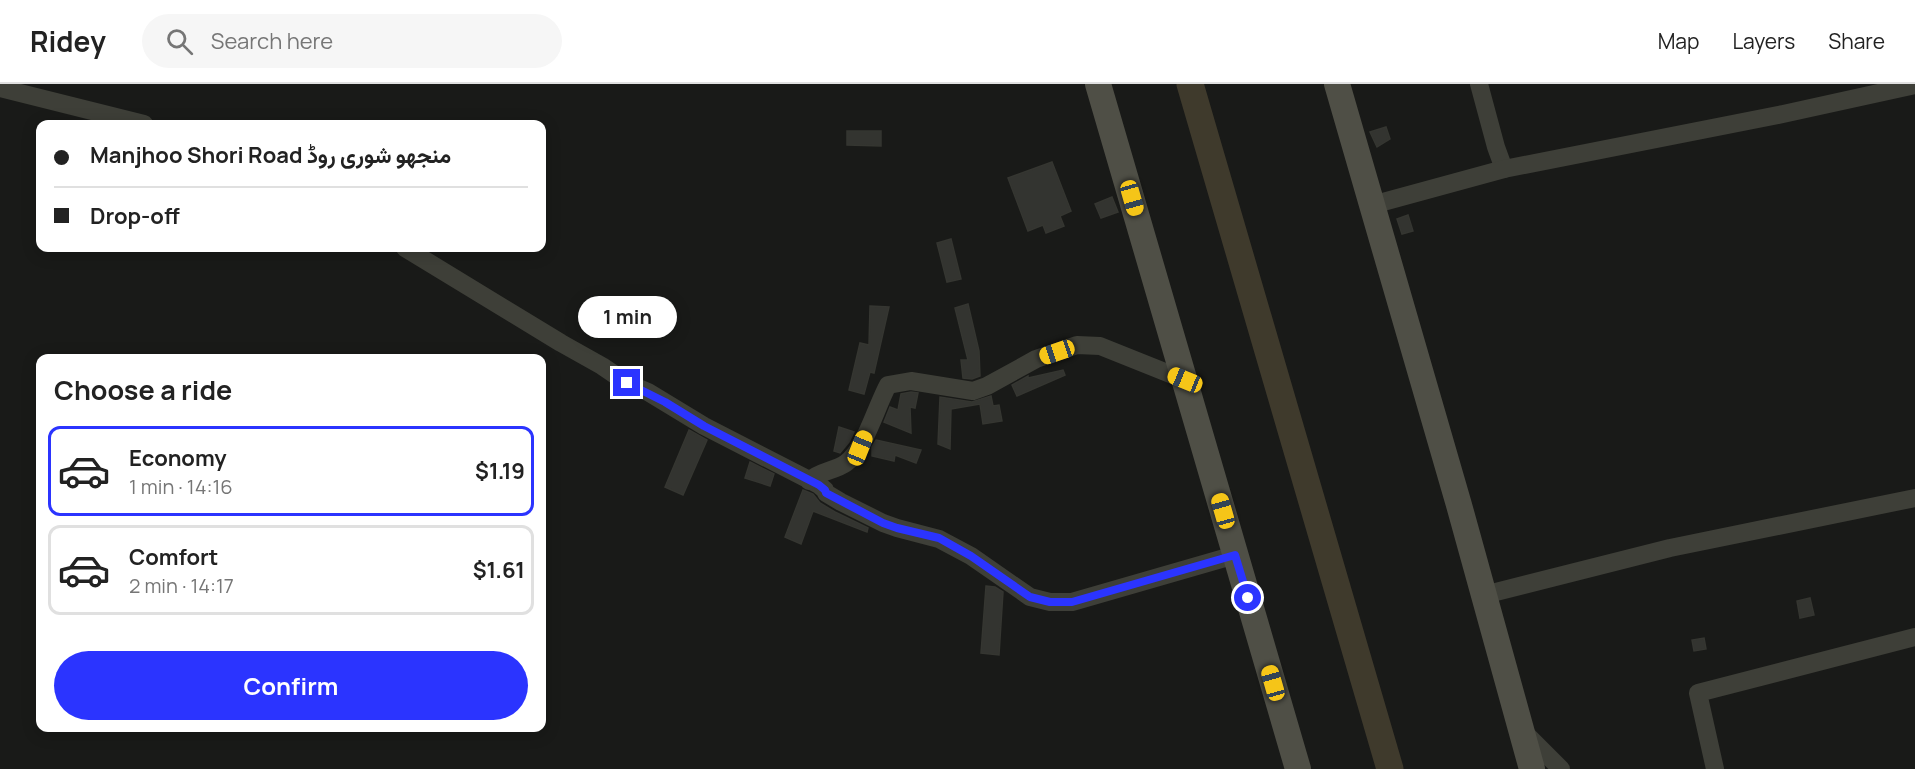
<!DOCTYPE html>
<meta charset="utf-8">
<style>
body{margin:0;font-family:Manrope,Vazirmatn,sans-serif;background:#f6f6f6;color:#222;height:100vh;display:flex;flex-direction:column;font-size:22px;white-space:nowrap}
*{box-sizing:border-box;margin:0}
p{font-size:20px;color:#767676}
.icon{flex:none;width:33px;height:33px;fill:none;stroke:currentColor;stroke-width:2;stroke-linecap:round;stroke-linejoin:round}
.map{position:relative;flex:1;overflow:hidden}
.sheet{position:absolute;left:36px;top:270px;width:510px;height:378px;display:flex;flex-direction:column;background:#fff;border-radius:12px;box-shadow:0 3px 15px #0003}
.sheet>*{flex:none}
.banner{position:absolute;left:36px;top:36px;width:510px;height:132px;border-radius:12px;box-shadow:0 3px 15px #0003;display:grid;align-content:center;height:132px;padding:0 18px;background:#fff}
.end{position:absolute;width:27px;height:27px;margin:-14px;border:8px solid #2b34ff;background:#fff;box-shadow:0 0 0 3px #fff}
.from{border-radius:50%}
.bubble{position:absolute;height:42px;border-radius:21px;background:#fff;box-shadow:0 3px 15px #0003;font-size:20px;font-weight:700;line-height:42px;text-align:center}
.car{position:absolute;width:18px;height:36px;margin:-18px -9px;border-radius:8px;box-shadow:0 0 4px 2px #0007;background:linear-gradient(#f5c518 24%,#345 0 40%,#f5c518 0 76%,#345 0 86%,#f5c518 0)}
.banner b{display:flex;align-items:center;gap:21px;height:57px;font-size:22px}
.banner b+b{border-top:2px solid #e0e0e0}
.banner i{width:15px;height:15px;background:#222}
ul{padding:0;list-style:none}
li{display:flex;align-items:center;gap:18px;height:90px;margin:0 12px 9px;padding:0 6px;border:3px solid #e0e0e0;border-radius:12px}
li div{flex:1}
li b{display:block;font-size:22px}
li em{font-style:normal;font-weight:700}
li.current{border-color:#2b34ff}
li>.icon{width:54px;height:54px;stroke-width:1.5}
h2{padding:0 18px;font-size:27px;line-height:72px}
.cta{display:flex;gap:12px;margin-top:auto;padding:12px 18px}
.cta a{flex:1;height:69px;border-radius:36px;background:#2b34ff;color:#fff;font-size:24px;font-weight:700;line-height:69px;text-align:center}
header{display:flex;align-items:center;gap:36px;box-sizing:border-box;height:84px;padding:0 30px;background:#fff;border-bottom:2px solid #e0e0e0}
header strong{font-size:28px}
nav{display:flex;gap:33px;margin-inline-start:auto;font-size:21px}
.search{width:420px;height:54px;background:#f6f6f6;display:flex;align-items:center;gap:15px;box-sizing:border-box;padding:0 21px;border-radius:33px;color:#767676;font-size:22px}
.map>svg:first-child{display:block}
.lines{fill:none;stroke-linecap:round;stroke-linejoin:round}
.river{stroke:#3f3a2c;stroke-width:27}
.building{fill:#333430;stroke:#353631;stroke-width:1.5}
.street{stroke:#3e3f38;stroke-width:18}
.secondary{stroke:#4f4f46;stroke-width:26}
.route{stroke:#2b34ff;stroke-width:8}
</style>
<header>
<strong>Ridey</strong>
<div class="search"><svg class="icon" aria-label="search" viewBox="0 0 24 24"><circle cx="10" cy="10" r="6"/><path d="M15 15l6 6"/></svg>Search here</div>
<nav><a>Map</a><a>Layers</a><a>Share</a></nav>
</header>
<div class="map">
<svg width="1915" height="685" viewBox="0 0 1915 685">
<rect width="100%" height="100%" fill="#191a18"/>
<g class="lines">
<path class="river" d="M1190,0l200,685"/>
</g>
<g class="building">
<path d="M1386,43l4,12 -13,8 -7,-15z"/>
<path d="M847,47h34v15l-34,-1z"/>
<path d="M1052,78l19,49 -11,5 4,10 -18,7 -3,-8 -15,6 -20,-53z"/>
<path d="M1112,113l6,15 -17,6 -6,-14z"/>
<path d="M1408,131l5,16 -11,3 -5,-15z"/>
<path d="M951,155l10,40 -14,3 -10,-39z"/>
<path d="M968,220l11,47 1,25 -8,3 -9,-1 -2,-18h7l-13,-52z"/>
<path d="M870,222l19,1 -15,66 -4,-1 -6,22 -15,-4 11,-47 9,2z"/>
<path d="M1063,286l2,5 -48,21 -5,-11 16,-9v2z"/>
<path d="M911,308l7,1 -3,15 -5,-1 1,26 -27,-11 6,-15 8,3 3,-16z"/>
<path d="M991,312l2,10 6,-1 3,16 -19,3 -3,-20 -29,5 -1,40 -12,-5 2,-47 32,5z"/>
<path d="M839,343l15,5 -5,10 -9,11 -6,-2z"/>
<path d="M689,346l18,10 -24,55 -18,-8z"/>
<path d="M876,356l45,10 -5,13 -21,-8 -1,6 -22,-5v-9z"/>
<path d="M750,378l24,12 -4,12 -25,-8z"/>
<path d="M803,406l10,4 7,9 15,9 33,16 -1,4 -54,-21 -12,33 -16,-7z"/>
<path d="M986,502l9,1 8,5 -4,63 -18,-2z"/>
<path d="M1810,514l4,17 -14,3 -3,-17z"/>
<path d="M1704,554l2,11 -12,2 -2,-11z"/>
</g>
<g class="lines">
<g class="street">
<path d="M1479,0l17,63 8,22"/>
<path d="M0,4l144,36"/>
<path d="M1372,121l132,-36 279,-55 132,-29"/>
<path d="M405,164l156,95 41,23 25,17 21,9 56,34 115,59 6,5 1,3 15,9 42,21 14,5 42,11 32,17 59,41 20,5h22l163,-47"/>
<path d="M809,397c10,-10 26,-10 37,-18 19,-14 30,-56 42,-78l23,-4 62,10 14,-5 49,-27 41,-14 23,1 85,34"/>
<path d="M1484,511l186,-47 245,-50"/>
<path d="M1523,647l38,38"/>
<path d="M1715,685l-17,-76 217,-56"/>
</g>
<g class="secondary">
<path d="M1098,0l200,685"/>
<path d="M1337,0l122,421 73,264"/>
</g>
</g>
<g class="lines">
<path class="route" d="M627,299l38,19 39,24 115,59 6,5 1,3 57,30 14,5 42,10 32,18 59,41 20,5h22l163,-47 13,43"/>
</g>
</svg>
<i class="end from" style="left:1248px;top:514px"></i>
<i class="end" style="left:627px;top:299px"></i>
<div class="bubble" style="left:578px;top:212px;width:99px">1 min</div>
<i class="car" style="left:1132px;top:114px;rotate:164deg"></i>
<i class="car" style="left:1057px;top:268px;rotate:251deg"></i>
<i class="car" style="left:1185px;top:296px;rotate:292deg"></i>
<i class="car" style="left:860px;top:364px;rotate:22deg"></i>
<i class="car" style="left:1223px;top:427px;rotate:344deg"></i>
<i class="car" style="left:1273px;top:599px;rotate:344deg"></i>
<div class="banner">
<b><i class="from"></i>Manjhoo Shori Road منجھو شوری روڈ</b>
<b><i></i>Drop-off</b>
</div>
<section class="sheet">
<h2>Choose a ride</h2>
<ul>
<li class="current"><svg class="icon" aria-label="car" viewBox="0 0 24 24"><path d="M5 17H2v-5l4-1 3-4h7l3 4 3 1v5h-3M9 17h6M6 11h13"/><circle cx="7" cy="17" r="2"/><circle cx="17" cy="17" r="2"/></svg><div><b>Economy</b><p>1 min · 14:16</p></div><em>$1.19</em></li>
<li><svg class="icon" aria-label="car" viewBox="0 0 24 24"><path d="M5 17H2v-5l4-1 3-4h7l3 4 3 1v5h-3M9 17h6M6 11h13"/><circle cx="7" cy="17" r="2"/><circle cx="17" cy="17" r="2"/></svg><div><b>Comfort</b><p>2 min · 14:17</p></div><em>$1.61</em></li>
</ul>
<div class="cta"><a>Confirm</a></div>
</section>
</div>
